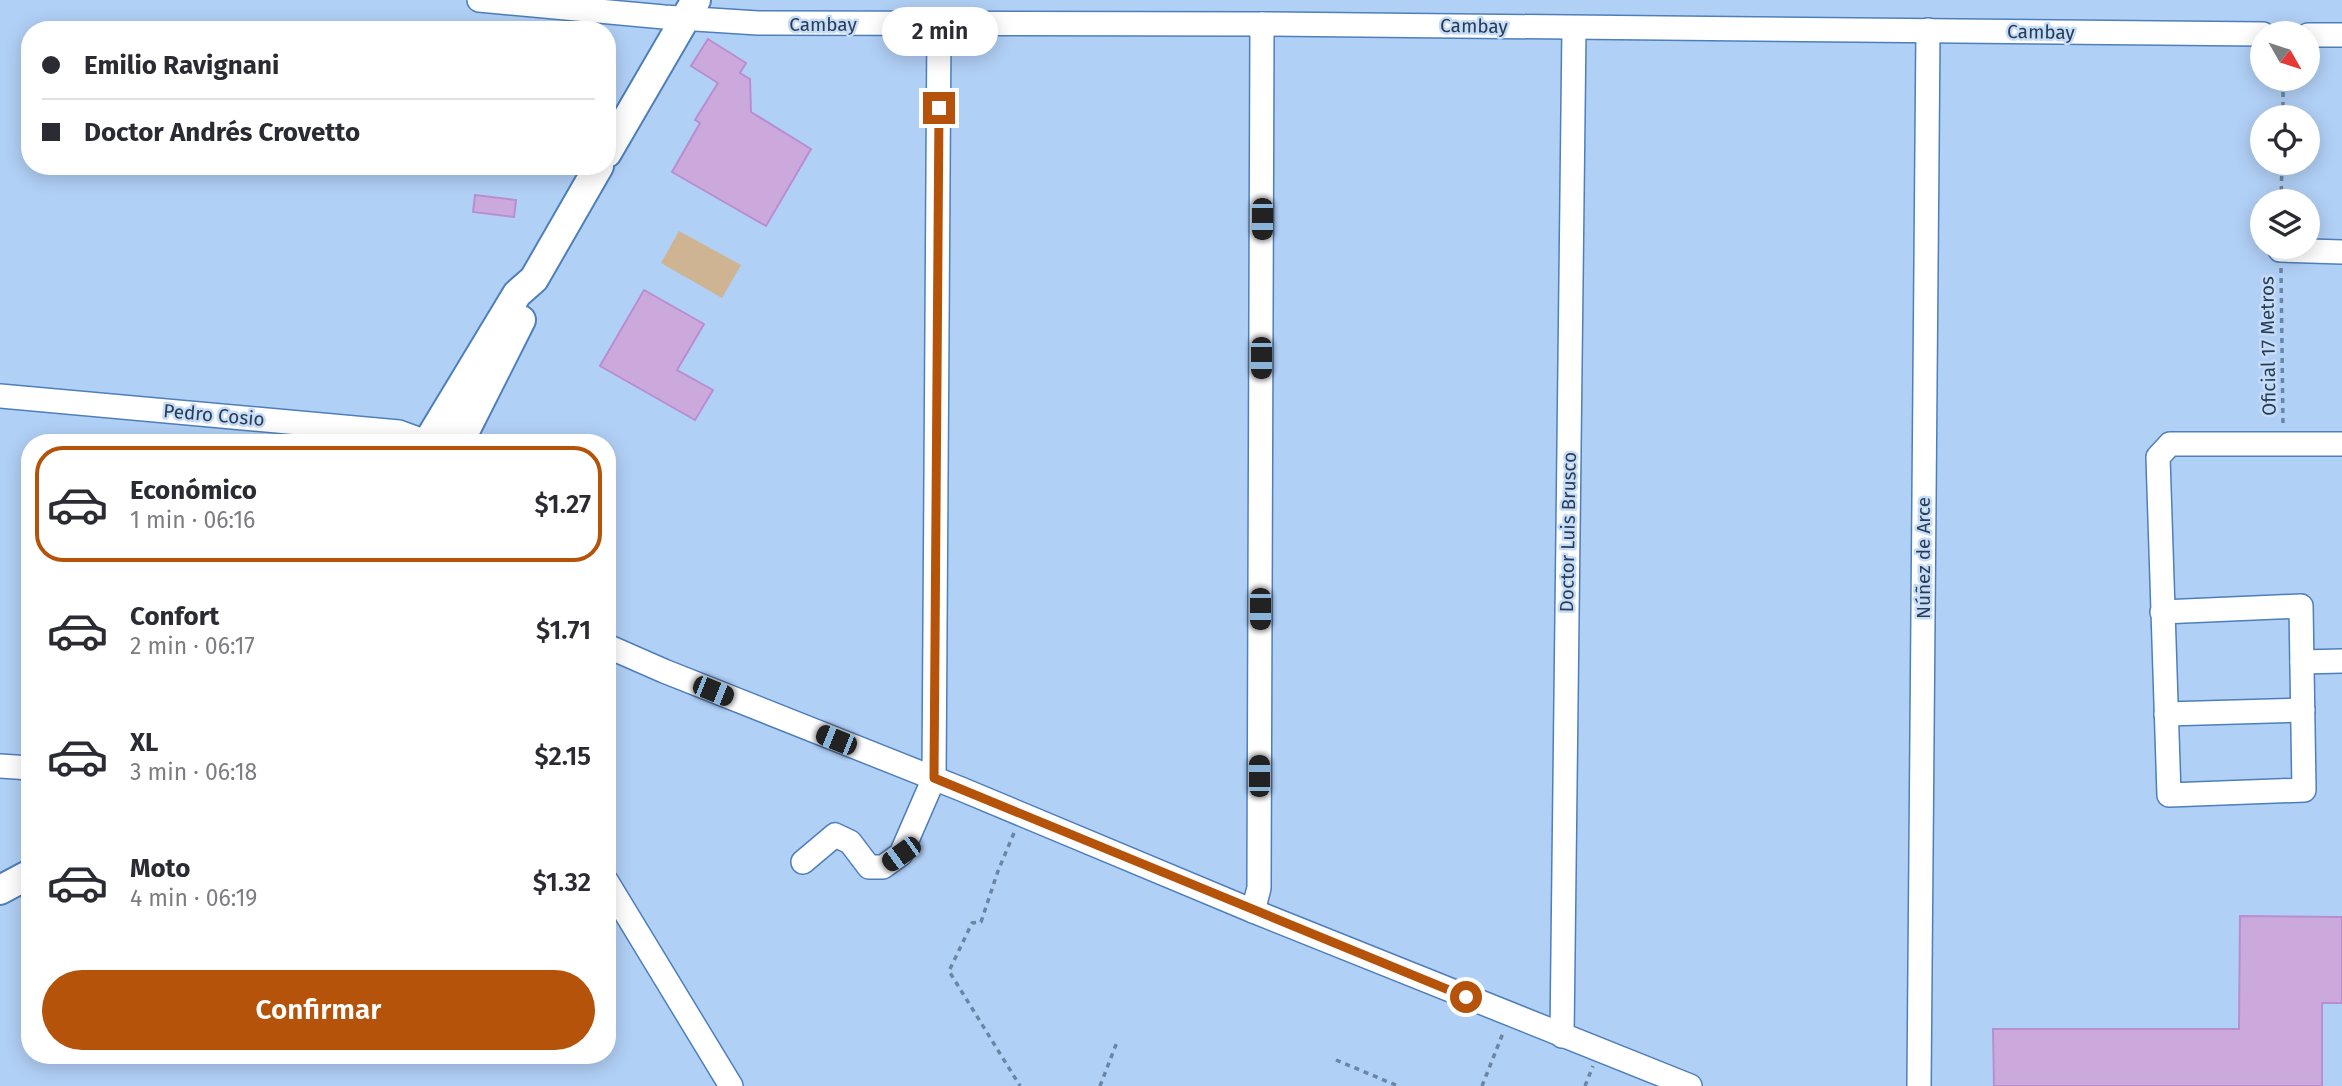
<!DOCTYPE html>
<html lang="es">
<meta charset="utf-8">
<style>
body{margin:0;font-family:"Fira Sans",sans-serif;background:#f2f2f3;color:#2b2b33;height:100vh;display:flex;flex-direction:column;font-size:26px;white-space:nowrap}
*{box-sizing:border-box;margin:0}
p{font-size:23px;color:#7c7c81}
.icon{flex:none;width:38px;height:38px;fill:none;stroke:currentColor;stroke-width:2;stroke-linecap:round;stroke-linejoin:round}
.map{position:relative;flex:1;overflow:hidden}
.panel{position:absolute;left:21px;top:434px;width:595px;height:630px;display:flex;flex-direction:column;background:#fff;border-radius:28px;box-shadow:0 4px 18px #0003}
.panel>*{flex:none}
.guide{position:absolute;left:21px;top:21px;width:595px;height:154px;border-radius:28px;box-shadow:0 4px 18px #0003;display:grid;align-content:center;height:154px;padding:0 21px;background:#fff}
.needle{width:46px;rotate:129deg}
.fabs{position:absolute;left:2250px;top:21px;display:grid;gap:14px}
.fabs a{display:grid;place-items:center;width:70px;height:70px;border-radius:50%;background:#fff;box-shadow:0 4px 18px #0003;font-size:35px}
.end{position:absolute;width:32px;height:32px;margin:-16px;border:9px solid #b45309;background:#fff;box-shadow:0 0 0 4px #fff}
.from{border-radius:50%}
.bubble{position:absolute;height:49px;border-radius:24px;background:#fff;box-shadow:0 4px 18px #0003;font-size:23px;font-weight:600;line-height:49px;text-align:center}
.car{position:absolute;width:21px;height:42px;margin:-21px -10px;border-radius:9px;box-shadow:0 0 5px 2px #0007;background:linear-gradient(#222 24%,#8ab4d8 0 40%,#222 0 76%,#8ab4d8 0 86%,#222 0)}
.guide b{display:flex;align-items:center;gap:24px;height:66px;font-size:26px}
.guide b+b{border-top:2px solid #e1e1e2}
.guide i{width:18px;height:18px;background:#2b2b33}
ul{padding:12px 0 0;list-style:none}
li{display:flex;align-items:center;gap:21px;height:116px;margin:0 14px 10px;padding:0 7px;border:4px solid transparent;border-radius:28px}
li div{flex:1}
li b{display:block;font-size:26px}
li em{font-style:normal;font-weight:600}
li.current{border-color:#b45309}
li>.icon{width:63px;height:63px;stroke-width:1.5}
.action{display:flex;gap:14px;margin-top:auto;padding:14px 21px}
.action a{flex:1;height:80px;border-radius:42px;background:#b45309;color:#fff;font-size:28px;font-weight:600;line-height:80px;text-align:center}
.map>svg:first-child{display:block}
.pitch{fill:#ceb493}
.building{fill:#cba9dd;stroke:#b98ed0;stroke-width:2}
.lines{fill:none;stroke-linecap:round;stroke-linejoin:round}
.minor-casing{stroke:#4e7fba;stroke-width:26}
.major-casing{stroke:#4e7fba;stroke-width:32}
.path{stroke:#6b85a5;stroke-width:3.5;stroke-dasharray:5 5;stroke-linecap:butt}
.minor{stroke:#fff;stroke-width:23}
.major{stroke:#fff;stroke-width:28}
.route{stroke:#b45309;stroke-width:9}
.labels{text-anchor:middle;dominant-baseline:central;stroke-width:5;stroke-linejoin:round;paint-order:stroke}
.street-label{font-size:19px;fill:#273c56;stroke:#c7dcf6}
</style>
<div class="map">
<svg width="2342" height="1086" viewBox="0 0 2342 1086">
<rect width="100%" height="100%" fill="#b1d0f6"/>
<path class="pitch" d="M679,231l62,34 -19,33 -61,-35z"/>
<g class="building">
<path d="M708,39l38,24 -6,10 10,6 1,33 60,37 -45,77 -94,-54 28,-49 -5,-3 23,-37 -27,-17z"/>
<path d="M475,195l41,5 -2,17 -41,-5z"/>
<path d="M644,290l60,34 -27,46 36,20 -18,30 -95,-54z"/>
<path d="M2240,916l102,1v86h-20v83h-328l-1,-57h246z"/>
</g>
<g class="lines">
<defs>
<g id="minor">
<path d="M479,0l185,17 94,6 504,1 1001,10"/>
<path d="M2308,35h34"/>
<path d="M2280,250l62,2"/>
<path d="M0,396l399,36 30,11"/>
<path d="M2162,612l139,-6 3,184 -135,5 -11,-338 12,-13h172"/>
<path d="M607,646l57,25 297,118 292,122 437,175"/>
<path d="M2302,662l40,-1"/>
<path d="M2166,714l137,-4"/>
<path d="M0,766l30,2"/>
<path d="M803,862l32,-27 15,7 19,25h14l18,-13 33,-76 5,-753"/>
<path d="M607,882l124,204"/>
<path d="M1253,911l6,-23 3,-864"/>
<path d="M1562,1036l12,-1008"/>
<path d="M1919,1086l9,-1056"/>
</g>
<g id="major">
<path d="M607,153l89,-153"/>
<path d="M427,443l90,-149 17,-15 65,-113"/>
<path d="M459,443l62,-123"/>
<path d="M0,890l30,-16"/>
</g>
</defs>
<use href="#minor" class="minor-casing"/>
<use href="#major" class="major-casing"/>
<g class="path">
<path d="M2283,117v-38"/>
<path d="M2281,201l1,-38"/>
<path d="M2281,268l2,157"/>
<path d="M1014,833l-16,38 -17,51 -9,1 -23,48 71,115"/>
<path d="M1336,1060l62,26"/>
<path d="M1100,1086l17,-44"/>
<path d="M1482,1086l21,-53"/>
<path d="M1585,1086l8,-20"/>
</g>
<use href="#minor" class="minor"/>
<use href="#major" class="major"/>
</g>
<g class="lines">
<path class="route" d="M939,108l-5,670 532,219"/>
</g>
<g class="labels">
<g class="street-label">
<text x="823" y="24">Cambay</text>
<text transform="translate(1474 26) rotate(1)">Cambay</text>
<text transform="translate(2041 32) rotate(1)">Cambay</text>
<text transform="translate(2268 346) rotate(-91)">Oficial 17 Metros</text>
<text transform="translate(214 415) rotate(5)">Pedro Cosio</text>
<text transform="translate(1568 532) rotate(-89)">Doctor Luis Brusco</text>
<text transform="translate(1923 558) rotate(-90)">Núñez de Arce</text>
</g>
</g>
</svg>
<div class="fabs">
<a><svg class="needle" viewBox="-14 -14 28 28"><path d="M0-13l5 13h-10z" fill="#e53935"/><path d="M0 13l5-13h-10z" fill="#7c7c81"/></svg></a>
<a><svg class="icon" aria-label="locate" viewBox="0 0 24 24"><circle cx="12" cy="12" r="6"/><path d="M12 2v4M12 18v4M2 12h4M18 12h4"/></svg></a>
<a><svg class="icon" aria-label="layers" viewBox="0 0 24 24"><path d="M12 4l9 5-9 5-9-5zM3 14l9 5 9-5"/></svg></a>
</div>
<i class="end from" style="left:1466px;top:997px"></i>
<i class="end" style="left:939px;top:108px"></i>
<div class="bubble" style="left:882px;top:7px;width:116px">2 min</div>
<i class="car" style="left:1262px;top:219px;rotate:180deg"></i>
<i class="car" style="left:1261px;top:358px;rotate:180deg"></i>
<i class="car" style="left:1260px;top:609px;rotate:180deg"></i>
<i class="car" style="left:713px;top:691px;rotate:112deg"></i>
<i class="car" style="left:836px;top:740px;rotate:292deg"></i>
<i class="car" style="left:1259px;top:776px;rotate:0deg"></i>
<i class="car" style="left:901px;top:854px;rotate:234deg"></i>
<div class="guide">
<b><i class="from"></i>Emilio Ravignani</b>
<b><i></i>Doctor Andrés Crovetto</b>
</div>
<section class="panel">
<ul>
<li class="current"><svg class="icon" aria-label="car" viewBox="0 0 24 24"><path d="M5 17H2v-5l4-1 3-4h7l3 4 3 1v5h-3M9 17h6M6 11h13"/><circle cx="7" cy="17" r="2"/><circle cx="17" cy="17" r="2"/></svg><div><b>Económico</b><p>1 min · 06:16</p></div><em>$1.27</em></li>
<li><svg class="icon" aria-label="car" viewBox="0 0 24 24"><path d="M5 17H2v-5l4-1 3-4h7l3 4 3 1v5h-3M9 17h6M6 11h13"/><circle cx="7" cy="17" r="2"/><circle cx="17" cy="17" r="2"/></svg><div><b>Confort</b><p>2 min · 06:17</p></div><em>$1.71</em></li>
<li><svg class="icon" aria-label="car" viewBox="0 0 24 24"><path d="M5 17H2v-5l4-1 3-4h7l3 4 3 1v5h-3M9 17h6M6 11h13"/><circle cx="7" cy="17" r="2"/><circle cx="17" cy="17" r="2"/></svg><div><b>XL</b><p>3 min · 06:18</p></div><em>$2.15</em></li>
<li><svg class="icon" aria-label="car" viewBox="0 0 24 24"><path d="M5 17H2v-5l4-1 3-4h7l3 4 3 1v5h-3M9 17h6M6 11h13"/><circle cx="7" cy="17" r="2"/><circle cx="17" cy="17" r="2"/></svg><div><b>Moto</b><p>4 min · 06:19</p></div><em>$1.32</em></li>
</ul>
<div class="action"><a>Confirmar</a></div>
</section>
</div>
